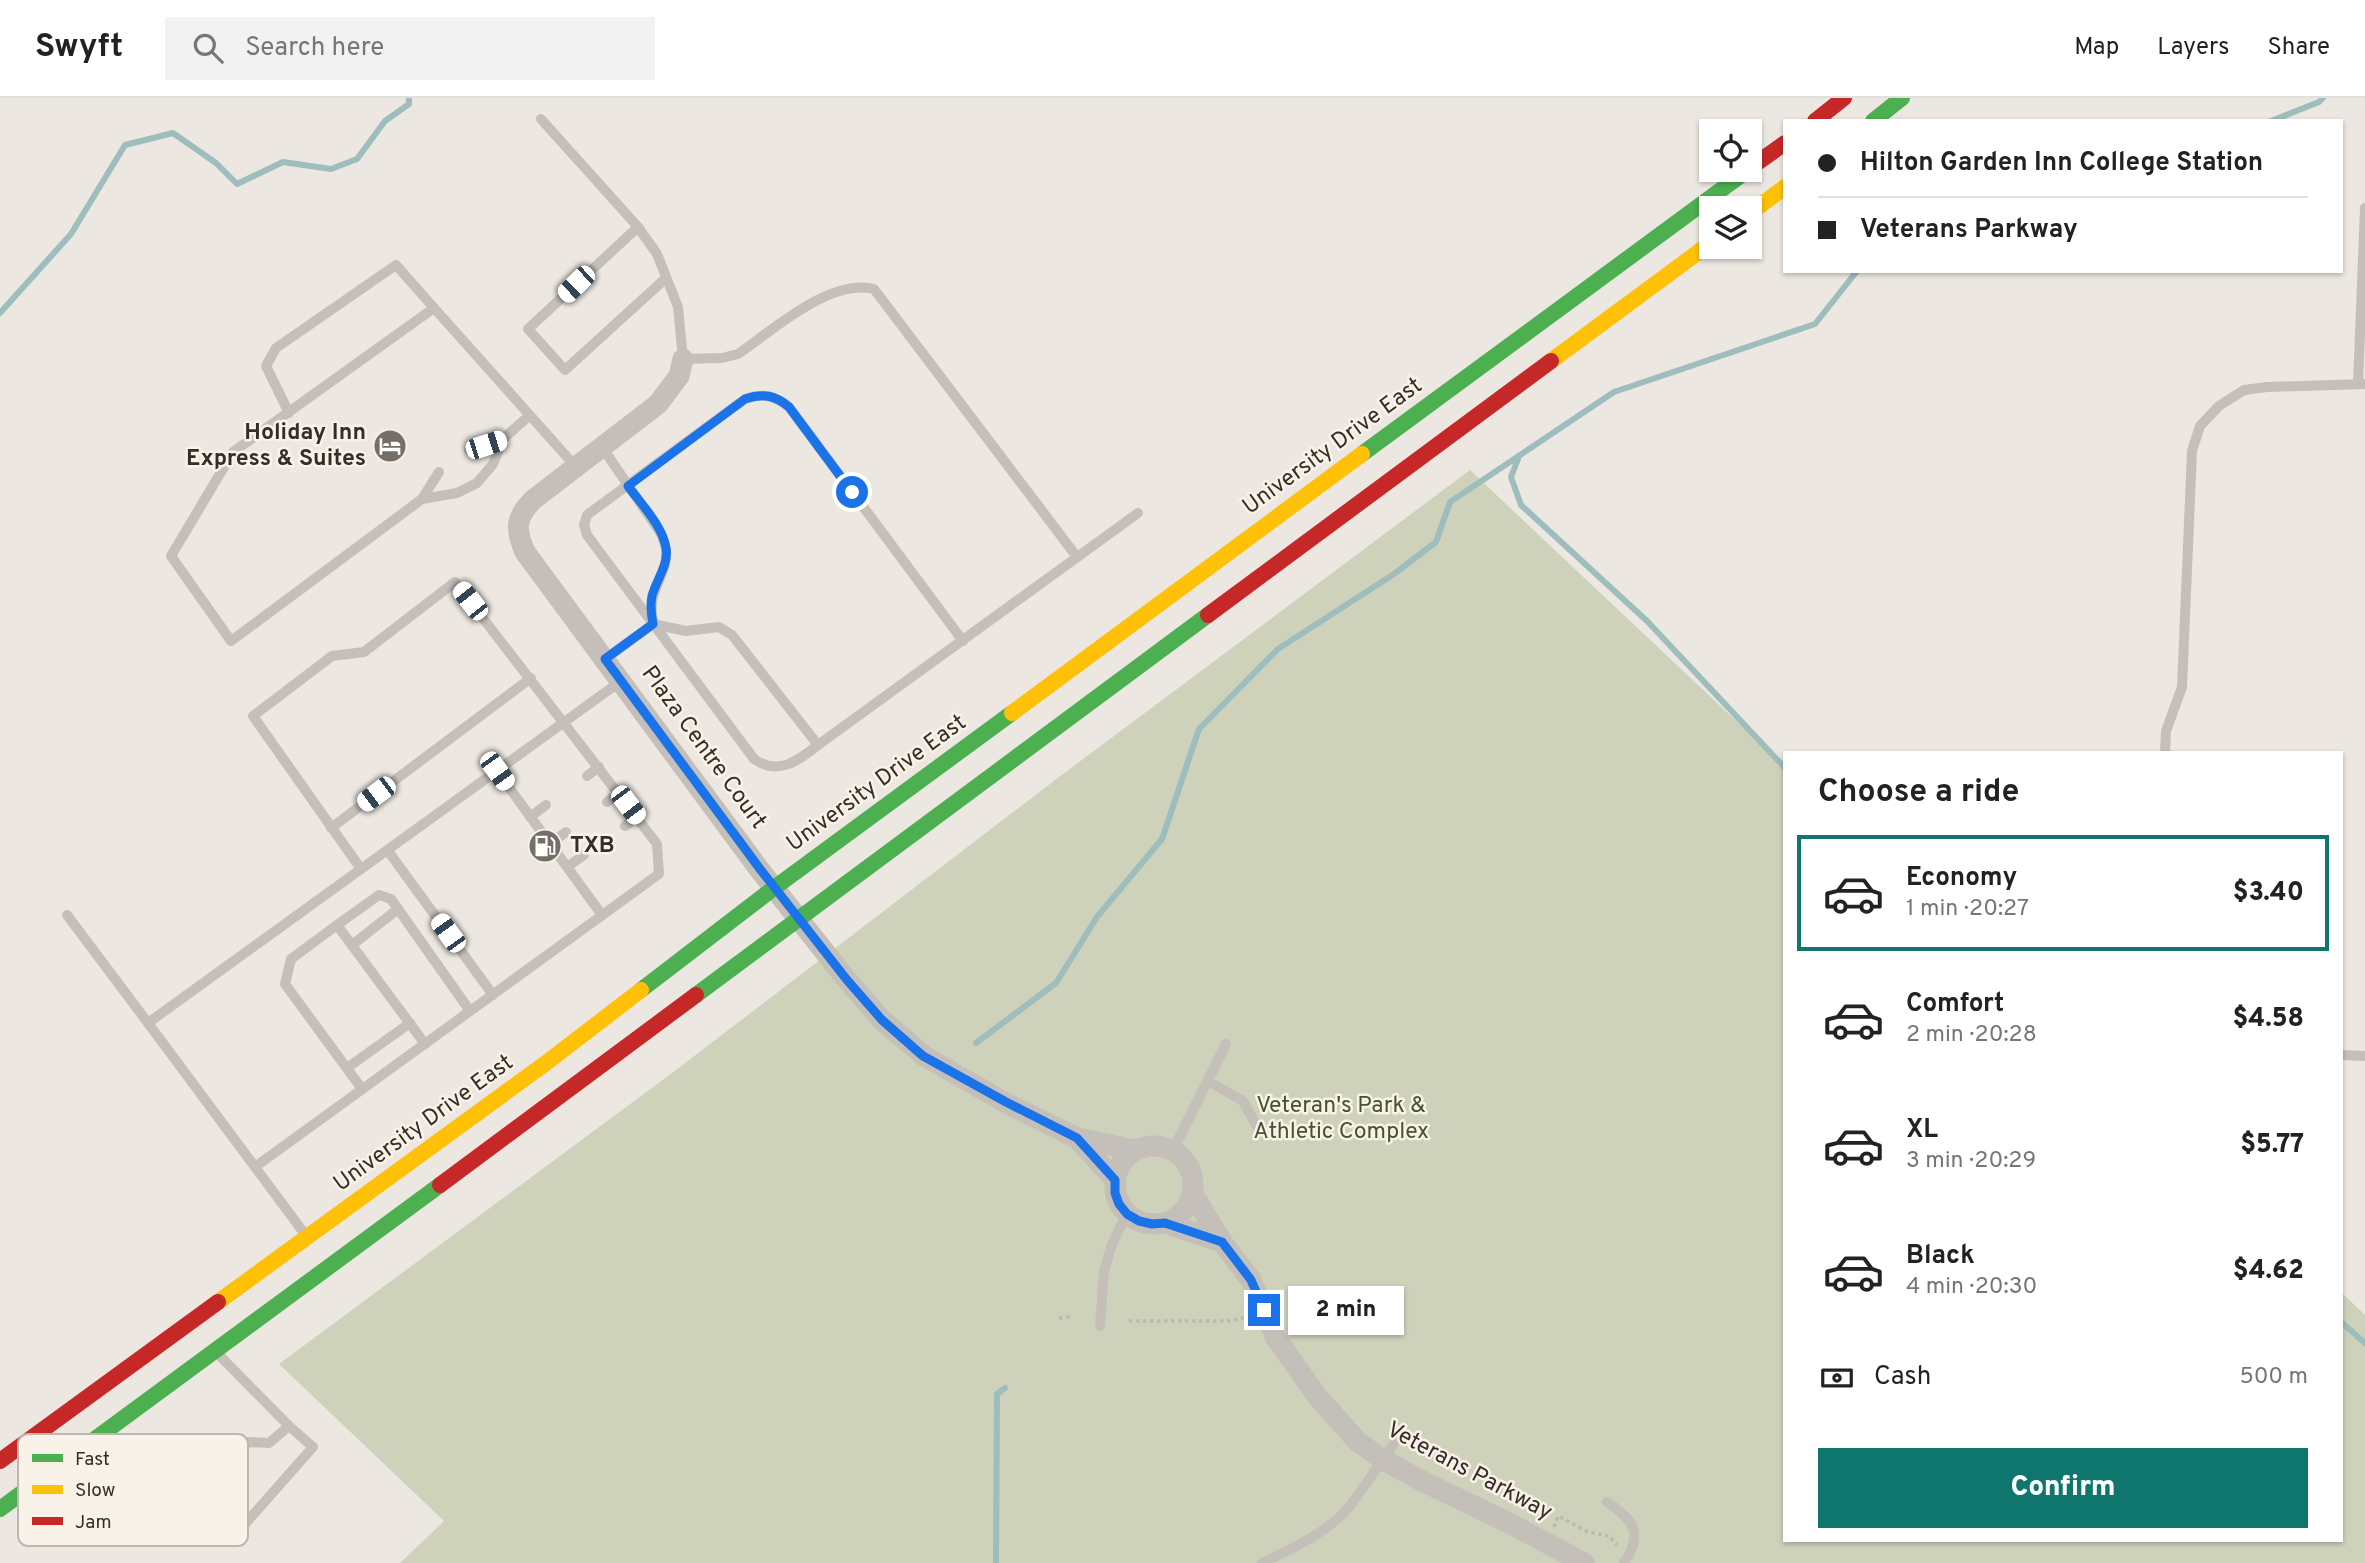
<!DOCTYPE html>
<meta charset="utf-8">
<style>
body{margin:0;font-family:Overpass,sans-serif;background:#f2f2f2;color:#222;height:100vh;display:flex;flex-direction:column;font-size:26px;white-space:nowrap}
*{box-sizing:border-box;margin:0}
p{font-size:23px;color:#767676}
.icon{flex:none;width:38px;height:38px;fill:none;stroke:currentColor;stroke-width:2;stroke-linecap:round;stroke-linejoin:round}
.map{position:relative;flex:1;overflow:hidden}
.side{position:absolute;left:1783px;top:653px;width:560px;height:791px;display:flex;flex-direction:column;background:#fff;border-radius:0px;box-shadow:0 2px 5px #0004}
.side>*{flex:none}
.top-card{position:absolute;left:1783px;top:21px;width:560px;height:154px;border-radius:0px;box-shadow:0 2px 5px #0004;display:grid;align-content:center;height:154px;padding:0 35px;background:#fff}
.tools{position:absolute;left:1699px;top:21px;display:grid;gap:14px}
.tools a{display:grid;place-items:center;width:63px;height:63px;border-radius:0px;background:#fff;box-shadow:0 2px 5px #0004;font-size:35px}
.end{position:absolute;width:32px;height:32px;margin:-16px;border:9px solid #1a73e8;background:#fff;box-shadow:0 0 0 4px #fff}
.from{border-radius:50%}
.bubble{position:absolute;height:49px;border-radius:0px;background:#fff;box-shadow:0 2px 5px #0004;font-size:23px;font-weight:800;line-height:49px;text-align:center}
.car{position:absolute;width:21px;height:42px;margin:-21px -10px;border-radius:9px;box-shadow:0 0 5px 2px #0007;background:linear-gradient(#fff 24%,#345 0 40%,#fff 0 76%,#345 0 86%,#fff 0)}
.top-card b{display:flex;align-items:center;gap:24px;height:66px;font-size:26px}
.top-card b+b{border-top:2px solid #e0e0e0}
.top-card i{width:18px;height:18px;background:#222}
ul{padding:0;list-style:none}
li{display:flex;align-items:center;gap:21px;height:116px;margin:0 14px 10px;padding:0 21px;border:4px solid transparent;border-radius:0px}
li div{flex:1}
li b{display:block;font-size:26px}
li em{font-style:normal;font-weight:800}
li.active{border-color:#0f766e}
li>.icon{width:63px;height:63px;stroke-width:1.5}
h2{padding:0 35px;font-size:32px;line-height:84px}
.pay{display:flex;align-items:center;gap:18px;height:77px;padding:0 35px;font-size:26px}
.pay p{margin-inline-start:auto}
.action{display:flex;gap:14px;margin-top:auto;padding:14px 35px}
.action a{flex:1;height:80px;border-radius:0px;background:#0f766e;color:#fff;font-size:28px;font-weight:800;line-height:80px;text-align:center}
header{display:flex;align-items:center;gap:42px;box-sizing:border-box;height:98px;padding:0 35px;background:#fff;border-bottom:2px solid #e0e0e0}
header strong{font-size:33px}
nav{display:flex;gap:38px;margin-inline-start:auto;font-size:24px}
.search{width:490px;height:63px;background:#f2f2f2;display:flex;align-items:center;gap:18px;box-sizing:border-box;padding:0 24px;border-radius:0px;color:#767676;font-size:26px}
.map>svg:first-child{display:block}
.green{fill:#ced2bb}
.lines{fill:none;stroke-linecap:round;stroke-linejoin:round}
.stream{stroke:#9ebdbd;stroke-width:6}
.path{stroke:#beb8b3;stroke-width:3.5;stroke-dasharray:3.5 3.5;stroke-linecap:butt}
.lane{stroke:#c5bfba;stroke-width:10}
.street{stroke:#c5bfba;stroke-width:21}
.fast{stroke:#4caf50;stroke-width:16}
.slow{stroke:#ffc107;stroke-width:16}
.jam{stroke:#c62828;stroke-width:16}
.route{stroke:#1a73e8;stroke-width:9}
.labels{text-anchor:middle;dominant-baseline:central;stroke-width:5;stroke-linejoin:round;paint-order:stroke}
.poi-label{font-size:23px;font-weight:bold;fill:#362d28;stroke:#f9f2e9;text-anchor:end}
.street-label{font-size:23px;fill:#362d28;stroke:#f9f2e9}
.park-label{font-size:23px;fill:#45542d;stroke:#f9f2e9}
.key{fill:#f9f2e9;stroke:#beb7af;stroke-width:2}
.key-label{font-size:19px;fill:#362d28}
</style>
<header>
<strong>Swyft</strong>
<div class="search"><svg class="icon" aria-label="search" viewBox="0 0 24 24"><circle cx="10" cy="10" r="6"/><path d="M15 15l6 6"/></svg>Search here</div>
<nav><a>Map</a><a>Layers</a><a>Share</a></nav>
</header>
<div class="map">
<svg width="2365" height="1465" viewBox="0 0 2365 1465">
<rect width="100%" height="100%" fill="#ede7e1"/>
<path class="green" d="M1470,372l315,297v773h557v-247l23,22v248h-1965l44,-42 -165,-157 393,-291 387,-296z"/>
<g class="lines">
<g class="stream">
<path d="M2271,23l48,-19 4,-4"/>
<path d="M0,215l71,-79 54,-89 48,-12 43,30 21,21 46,-22 48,7 26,-10 28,-38 24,-17v-6"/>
<path d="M1518,361l-7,18 10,28 126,116 138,147"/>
<path d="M976,945l80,-60 41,-66 65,-78 37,-110 79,-80 116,-75 42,-32 14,-40 164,-110 201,-68 42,-53"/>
<path d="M2342,1225l23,20"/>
<path d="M996,1465l1,-169 8,-6"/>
</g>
<g class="path">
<path d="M1059,1220l11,-1"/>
<path d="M1129,1223h102l16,-4"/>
<path d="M1554,1429l4,-11 30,16 21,4 8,9"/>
</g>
<g class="lane">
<path d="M541,21l97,108 19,27 21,53 5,52 39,-1 16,-4c35,-24 92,-76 136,-65l203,268"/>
<path d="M638,129l-110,102 37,41 101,-92"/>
<path d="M2358,286l7,-176"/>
<path d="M289,315l-23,-47 10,-18 120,-83 38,43"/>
<path d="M530,317l-27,24 -10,25 -16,19 -20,10 -35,6 -191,142 -60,-85 62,-104 201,-144 142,159"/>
<path d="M602,349l60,88c1,5 4,11 4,16 2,25 -20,39 -13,70"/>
<path d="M469,352l34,-11"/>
<path d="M422,401l17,-27"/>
<path d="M605,561l48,-35 33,7 33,-4 13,8 86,110 320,-232"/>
<path d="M818,647c-20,16 -40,31 -64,14l-167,-224 -3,-10 3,-10 158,-116c18,-6 29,-4 44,8l174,234"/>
<path d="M2165,654l1,-21 16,-44 10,-236 8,-25 19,-20 25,-16 23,-3 98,-3"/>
<path d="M497,673l105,144"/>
<path d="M587,678l12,-9"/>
<path d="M607,704l12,-9"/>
<path d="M530,719l16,-12"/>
<path d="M625,728l12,-9"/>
<path d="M331,730l200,-150"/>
<path d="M550,746l16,-12"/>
<path d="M388,753l105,144"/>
<path d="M567,769l17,-12"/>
<path d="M67,817l81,108"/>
<path d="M337,827l42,-30 12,4 79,112"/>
<path d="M352,847l46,-36"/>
<path d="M2342,957l23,1"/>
<path d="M347,970l63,-45"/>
<path d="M1208,983l35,20 17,31"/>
<path d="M362,991l-77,-105 6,-25 46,-34 88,119"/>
<path d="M1173,1052l53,-106"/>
<path d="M255,1069l404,-293 -2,-30 -202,-262 -91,70 -32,4 -79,60 108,153"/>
<path d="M304,1135l-156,-210 473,-342"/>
<path d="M1100,1228l4,-55 8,-27 15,-30"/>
<path d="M219,1257l70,71 24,21 -76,86 -11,8 -15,-2 -22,-23 3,-21 56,-53 21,1 20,-17"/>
<path d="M1607,1404c27,18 37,31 17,61"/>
<path d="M1262,1465c31,-15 65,-30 87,-56 18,-23 33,-49 51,-71"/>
</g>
<g class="street">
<path d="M683,261l-4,17 -21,28 -124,95c-19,18 -19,30 -9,53l234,317 88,111 35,40 42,36 82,47 71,35 58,12"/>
<path d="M1077,1040l38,42"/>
<circle cx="1154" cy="1087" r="39"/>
<path d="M1193,1096l29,48 29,38 25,58 41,58 41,46 24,17 38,21 91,44 73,39"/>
<path d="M1165,1125l57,19"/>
</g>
<g class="fast">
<path d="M1873,23l29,-23"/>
<path d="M1362,356l386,-284"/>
<path d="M641,892l133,-102 238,-175"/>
<path d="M696,897l512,-380"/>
<path d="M0,1411l440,-324"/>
</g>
<g class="slow">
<path d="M1750,115l35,-26"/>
<path d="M1551,263l161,-119"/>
<path d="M1012,615l350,-259"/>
<path d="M218,1204l328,-239 95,-73"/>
</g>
<g class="jam">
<path d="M1815,23l29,-23"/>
<path d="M1750,70l35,-25"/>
<path d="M1208,517l343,-254"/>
<path d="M440,1087l256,-190"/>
<path d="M0,1363l218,-159"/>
</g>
</g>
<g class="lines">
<path class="route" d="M852,394l-63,-85c-14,-12 -26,-14 -44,-8l-117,87c13,18 34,39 38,62 3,17 -10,32 -14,48 -2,10 -1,18 1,28l-48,35 155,210 87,111 35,40 41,36 83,46 71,36 38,42v13l4,11 8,10 12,7 13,3 13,-1 57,19 29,38 13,30"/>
</g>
<defs>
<symbol id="hotel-disc" viewBox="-11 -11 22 22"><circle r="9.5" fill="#766e69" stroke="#f9f2e9"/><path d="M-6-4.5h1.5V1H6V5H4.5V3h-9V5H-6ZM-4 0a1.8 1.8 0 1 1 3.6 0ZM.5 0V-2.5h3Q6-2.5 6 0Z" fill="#fff"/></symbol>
<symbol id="fuel-disc" viewBox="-11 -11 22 22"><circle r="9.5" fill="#766e69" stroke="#f9f2e9"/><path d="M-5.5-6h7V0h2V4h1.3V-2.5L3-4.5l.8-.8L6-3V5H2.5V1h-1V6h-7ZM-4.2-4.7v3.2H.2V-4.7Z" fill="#fff"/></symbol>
</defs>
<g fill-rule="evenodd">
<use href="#hotel-disc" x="371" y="329" width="38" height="38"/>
<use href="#fuel-disc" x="526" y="729" width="38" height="38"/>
</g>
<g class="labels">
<g class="poi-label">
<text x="366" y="335">Holiday Inn<tspan x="366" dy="26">Express &amp; Suites</tspan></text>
<text x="570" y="748" text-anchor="start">TXB</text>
</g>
<g class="street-label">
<text transform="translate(1333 349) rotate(-36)">University Drive East</text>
<text transform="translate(703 650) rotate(54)">Plaza Centre Court</text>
<text transform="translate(877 686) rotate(-36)">University Drive East</text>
<text transform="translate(424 1026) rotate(-36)">University Drive East</text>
<text transform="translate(1469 1374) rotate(28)">Veterans Parkway</text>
</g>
<g class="park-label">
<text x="1341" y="1008">Veteran's Park &amp;<tspan x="1341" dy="26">Athletic Complex</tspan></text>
</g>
</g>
<rect x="18" y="1336" width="230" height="112" rx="10" class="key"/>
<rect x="32" y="1356" width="31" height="8" fill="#4caf50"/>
<rect x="32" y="1387" width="31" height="9" fill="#ffc107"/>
<rect x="32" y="1419" width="31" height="8" fill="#c62828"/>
<g class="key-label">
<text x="75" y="1367">Fast</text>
<text x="75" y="1398">Slow</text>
<text x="75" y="1430">Jam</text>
</g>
</svg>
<div class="tools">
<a><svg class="icon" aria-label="locate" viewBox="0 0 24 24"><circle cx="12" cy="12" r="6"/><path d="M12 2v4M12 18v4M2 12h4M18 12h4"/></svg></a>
<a><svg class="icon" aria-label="layers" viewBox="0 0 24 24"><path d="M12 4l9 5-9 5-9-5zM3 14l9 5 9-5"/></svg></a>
</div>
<i class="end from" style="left:852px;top:394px"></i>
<i class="end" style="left:1264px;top:1212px"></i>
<div class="bubble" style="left:1288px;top:1188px;width:116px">2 min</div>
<i class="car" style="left:576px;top:186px;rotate:226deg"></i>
<i class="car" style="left:486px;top:347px;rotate:72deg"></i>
<i class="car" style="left:470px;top:503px;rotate:322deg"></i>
<i class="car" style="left:497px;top:673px;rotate:144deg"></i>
<i class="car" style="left:376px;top:696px;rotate:233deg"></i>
<i class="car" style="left:628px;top:707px;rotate:143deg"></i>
<i class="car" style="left:448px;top:835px;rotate:324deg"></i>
<div class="top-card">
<b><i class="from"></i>Hilton Garden Inn College Station</b>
<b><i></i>Veterans Parkway</b>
</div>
<section class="side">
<h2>Choose a ride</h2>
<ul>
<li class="active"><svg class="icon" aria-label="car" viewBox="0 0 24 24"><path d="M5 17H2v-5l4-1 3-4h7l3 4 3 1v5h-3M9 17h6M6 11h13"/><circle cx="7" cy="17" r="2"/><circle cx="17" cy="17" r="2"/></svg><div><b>Economy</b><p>1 min · 20:27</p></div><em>$3.40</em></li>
<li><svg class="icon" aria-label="car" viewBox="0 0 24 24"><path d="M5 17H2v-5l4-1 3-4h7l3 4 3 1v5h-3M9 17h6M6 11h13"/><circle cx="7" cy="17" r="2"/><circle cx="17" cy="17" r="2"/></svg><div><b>Comfort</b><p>2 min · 20:28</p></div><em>$4.58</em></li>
<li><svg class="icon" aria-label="car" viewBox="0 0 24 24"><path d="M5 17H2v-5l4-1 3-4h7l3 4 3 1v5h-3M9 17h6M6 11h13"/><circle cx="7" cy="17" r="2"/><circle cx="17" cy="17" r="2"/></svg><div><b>XL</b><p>3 min · 20:29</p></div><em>$5.77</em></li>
<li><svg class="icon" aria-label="car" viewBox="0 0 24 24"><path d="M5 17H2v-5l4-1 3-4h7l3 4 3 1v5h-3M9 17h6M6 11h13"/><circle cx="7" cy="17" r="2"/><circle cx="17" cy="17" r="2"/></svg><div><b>Black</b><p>4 min · 20:30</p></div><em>$4.62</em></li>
</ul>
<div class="pay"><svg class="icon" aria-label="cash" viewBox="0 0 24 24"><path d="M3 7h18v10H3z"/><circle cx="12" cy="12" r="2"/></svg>Cash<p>500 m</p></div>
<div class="action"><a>Confirm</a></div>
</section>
</div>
